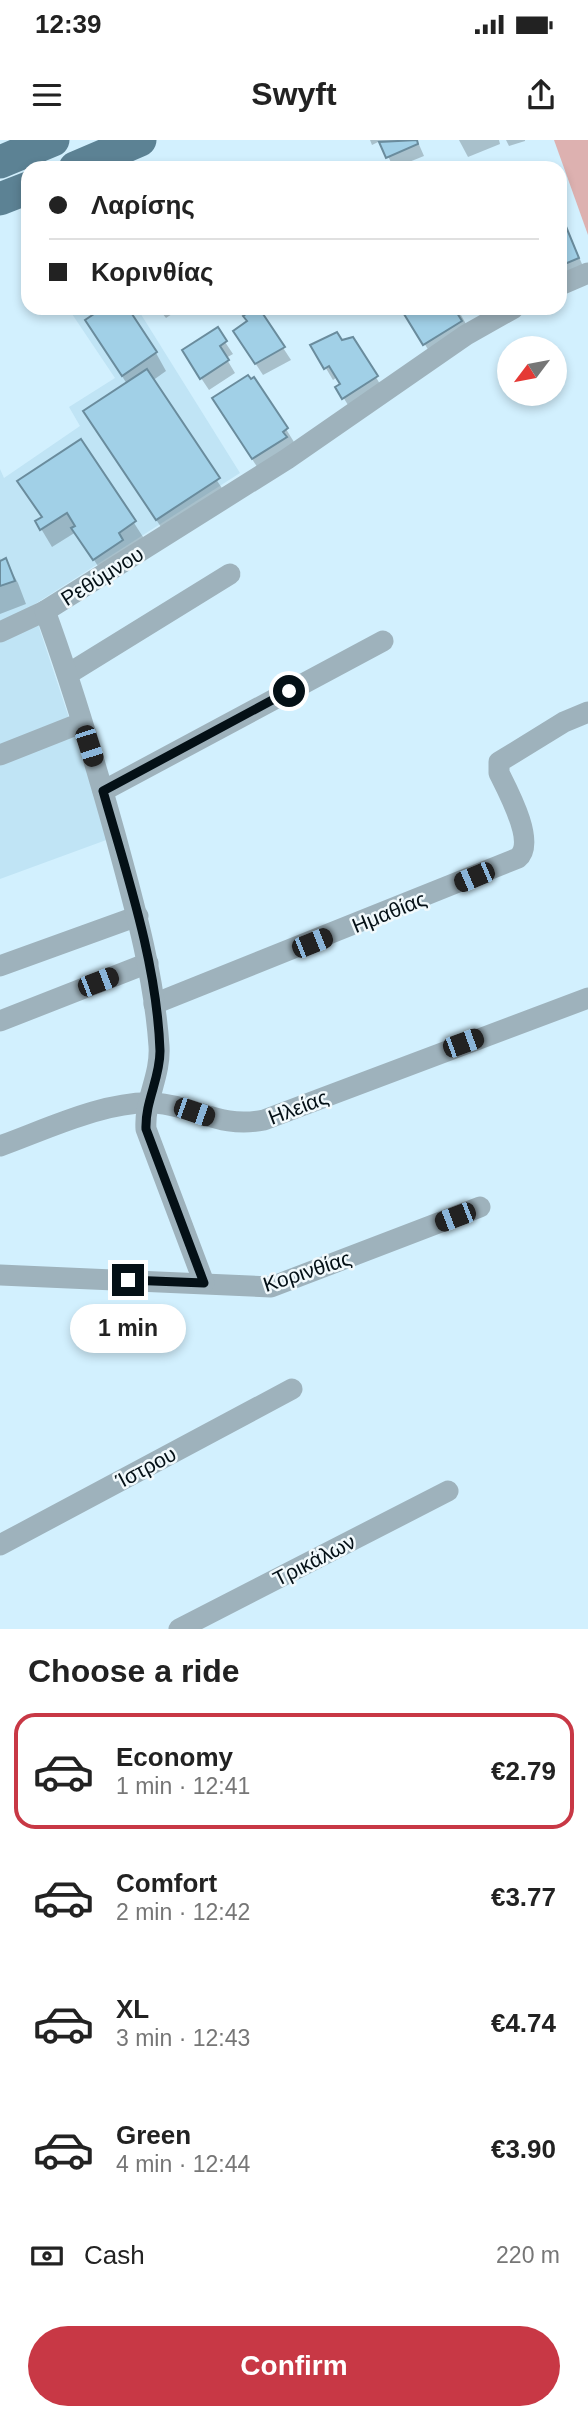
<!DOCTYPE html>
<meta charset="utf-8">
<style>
body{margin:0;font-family:Arial,sans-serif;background:#f2f2f2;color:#222;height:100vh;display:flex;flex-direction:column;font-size:26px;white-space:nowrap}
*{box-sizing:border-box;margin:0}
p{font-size:23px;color:#767676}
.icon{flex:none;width:38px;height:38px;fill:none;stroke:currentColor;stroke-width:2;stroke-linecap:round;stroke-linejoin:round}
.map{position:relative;height:1489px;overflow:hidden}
.drawer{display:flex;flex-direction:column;background:#fff;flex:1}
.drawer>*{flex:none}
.banner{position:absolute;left:21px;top:21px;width:546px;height:154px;border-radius:21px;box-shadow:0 4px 10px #0003;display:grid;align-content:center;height:154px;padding:0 28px;background:#fff}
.needle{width:46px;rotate:238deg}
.fabs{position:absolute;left:497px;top:196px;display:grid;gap:14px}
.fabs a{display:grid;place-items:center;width:70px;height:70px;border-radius:50%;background:#fff;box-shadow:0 4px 10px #0003;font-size:35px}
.end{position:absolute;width:32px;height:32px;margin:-16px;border:9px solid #041016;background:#fff;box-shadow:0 0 0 4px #fff}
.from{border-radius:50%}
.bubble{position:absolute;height:49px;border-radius:24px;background:#fff;box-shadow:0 4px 10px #0003;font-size:23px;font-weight:700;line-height:49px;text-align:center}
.car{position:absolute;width:21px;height:42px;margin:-21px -10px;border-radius:9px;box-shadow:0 0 5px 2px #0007;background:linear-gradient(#222 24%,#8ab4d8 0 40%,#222 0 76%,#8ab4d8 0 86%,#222 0)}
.banner b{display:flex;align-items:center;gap:24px;height:66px;font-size:26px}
.banner b+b{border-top:2px solid #e0e0e0}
.banner i{width:18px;height:18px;background:#222}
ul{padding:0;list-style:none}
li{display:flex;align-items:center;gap:21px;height:116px;margin:0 14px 10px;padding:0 14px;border:4px solid transparent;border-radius:21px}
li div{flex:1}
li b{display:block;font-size:26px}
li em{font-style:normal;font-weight:700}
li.current{border-color:#c83845}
li>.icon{width:63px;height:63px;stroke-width:1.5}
h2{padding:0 28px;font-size:32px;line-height:84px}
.pay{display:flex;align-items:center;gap:18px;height:77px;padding:0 28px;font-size:26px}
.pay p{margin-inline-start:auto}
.cta{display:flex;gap:14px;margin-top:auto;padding:14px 28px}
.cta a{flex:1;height:80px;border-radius:42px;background:#c83845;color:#fff;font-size:28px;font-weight:700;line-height:80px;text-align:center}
.status{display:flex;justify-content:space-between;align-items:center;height:49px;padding:0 35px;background:#fff;direction:ltr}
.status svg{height:19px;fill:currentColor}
header{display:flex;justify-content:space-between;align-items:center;height:91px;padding:0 28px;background:#fff;font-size:32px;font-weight:700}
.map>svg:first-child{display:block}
.built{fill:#c0e4f5}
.green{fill:#ddb1b0}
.shadow{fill:#0003}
.building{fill:#a1d0e7;stroke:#6a8c9d;stroke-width:2}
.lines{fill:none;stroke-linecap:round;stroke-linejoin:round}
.minor{stroke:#9eb2bc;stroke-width:21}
.primary{stroke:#5c8294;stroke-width:33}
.route{stroke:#041016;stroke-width:9}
.labels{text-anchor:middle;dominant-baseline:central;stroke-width:5;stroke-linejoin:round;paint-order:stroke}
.street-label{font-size:21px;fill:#041016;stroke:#f1f9fc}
</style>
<div class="status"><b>12:39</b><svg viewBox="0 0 49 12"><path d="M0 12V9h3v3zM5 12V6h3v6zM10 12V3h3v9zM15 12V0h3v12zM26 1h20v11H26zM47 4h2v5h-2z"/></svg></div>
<header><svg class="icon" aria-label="menu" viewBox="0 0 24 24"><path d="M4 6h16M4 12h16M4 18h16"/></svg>Swyft<svg class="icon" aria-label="share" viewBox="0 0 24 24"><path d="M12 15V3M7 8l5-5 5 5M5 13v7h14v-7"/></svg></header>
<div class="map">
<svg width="588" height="1489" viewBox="0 0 588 1489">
<rect width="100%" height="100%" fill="#d2f0fe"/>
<path class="built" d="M68,168h69l103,165 -208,133 77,233 -109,40v-410l4,9 76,-52 -11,-19 46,-29z"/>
<path class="green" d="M554,0h34v95z"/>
<g class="shadow">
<path d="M370,0h47l7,16 -30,12 -14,-27 -8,4z"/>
<path d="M459,0h40l1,4 -32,13z"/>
<path d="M506,0h19v1l-16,5z"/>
<path d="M560,73l25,58 -25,10z"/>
<path d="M106,168h20l30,45 10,18 -14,10 79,121 -60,40 -72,-108 28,-50 -40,-63z"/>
<path d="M158,168h23l-15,10z"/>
<path d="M257,168l34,52 -28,15 -21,-32z"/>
<path d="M418,168h39l9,16 -34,32 -25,-41z"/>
<path d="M353,199l30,50 -32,21 -14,-23 5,-3 -5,-7 -4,3 -21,-35z"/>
<path d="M225,202l8,12 -7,4 9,15 -26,17 -18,-27z"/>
<path d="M225,277l61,12 11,18 -34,29z"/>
<path d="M81,301l64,99 -40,37 -29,-45 -24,15 -15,-25 6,-4 -13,-18z"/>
<path d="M0,418l1,4 4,-2 13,23 8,21 -26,10z"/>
</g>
<g class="building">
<path d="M417,0l1,4 -32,14 -7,-16z"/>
<path d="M560,72l19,46 -19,8z"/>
<path d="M103,168h25l29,44 -35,24 -37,-56z"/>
<path d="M255,168h4l26,39 -30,17 -22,-33 14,-10 -4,-5z"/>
<path d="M414,168h45l-2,5 5,8 -39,24 -19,-31z"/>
<path d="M218,187l9,14 -7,5 9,14 -29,19 -18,-29z"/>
<path d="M337,192l5,8 11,-3 25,39 -36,23 -7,-12 5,-3 -11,-18 -5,3 -14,-24z"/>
<path d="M147,229l73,109 -64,42 -73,-109z"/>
<path d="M248,235l3,4 3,-2 34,51 -5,4 4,5 -35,22 -40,-61z"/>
<path d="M81,299l55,82 -17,12 4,7 -30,20 -22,-32 4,-2 -8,-13 -27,17 -5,-9 7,-4 -25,-36z"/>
<path d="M6,418l9,23 -15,5v-25z"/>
</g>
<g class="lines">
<g class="minor">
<path d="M560,145l28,-12"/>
<path d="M0,492l45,-21"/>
<path d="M68,534l162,-100"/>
<path d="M0,615l81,-32"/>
<path d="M103,651l280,-150"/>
<path d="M0,826l138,-50"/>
<path d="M154,864l364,-146c18,-15 -10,-67 -19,-85v-11l65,-40 24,-10"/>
<path d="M0,881l148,-58"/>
<path d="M0,1006c45,-16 106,-46 155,-43 42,3 64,26 109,17l324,-122"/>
<path d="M0,1135l271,12 209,-80"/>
<path d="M204,1143l-58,-154c-2,-29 15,-53 13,-83 -5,-72 -25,-142 -44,-212 -21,-75 -43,-150 -70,-223l242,-152 179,-124 48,-27"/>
<path d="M0,1405l292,-156"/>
<path d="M179,1489l269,-138"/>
</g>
<g class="primary">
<path d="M0,22l53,-22"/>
<path d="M75,28l65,-28"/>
<path d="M0,59l28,-11"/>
</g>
</g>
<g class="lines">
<path class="route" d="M128,1140l76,3 -58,-154c-1,-28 14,-50 14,-78 -3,-88 -33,-176 -57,-260l186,-100"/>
</g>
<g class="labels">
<g class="street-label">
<text transform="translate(102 436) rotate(-32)">Ρεθύμνου</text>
<text transform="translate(389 772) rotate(-22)">Ημαθίας</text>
<text transform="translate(298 967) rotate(-21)">Ηλείας</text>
<text transform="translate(307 1131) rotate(-18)">Κορινθίας</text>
<text transform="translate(146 1327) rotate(-28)">Ίστρου</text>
<text transform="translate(314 1420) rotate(-27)">Τρικάλων</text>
</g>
</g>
</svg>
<div class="fabs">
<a><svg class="needle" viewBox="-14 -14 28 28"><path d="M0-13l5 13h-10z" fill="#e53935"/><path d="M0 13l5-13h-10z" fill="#767676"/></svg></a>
</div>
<i class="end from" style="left:289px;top:551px"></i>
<i class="end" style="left:128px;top:1140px"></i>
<div class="bubble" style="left:70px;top:1164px;width:116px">1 min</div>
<i class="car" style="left:89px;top:606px;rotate:162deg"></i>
<i class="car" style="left:474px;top:737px;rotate:247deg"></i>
<i class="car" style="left:312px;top:803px;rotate:68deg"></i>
<i class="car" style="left:98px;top:842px;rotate:69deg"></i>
<i class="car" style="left:463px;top:903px;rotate:70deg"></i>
<i class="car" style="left:194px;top:972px;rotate:109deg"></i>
<i class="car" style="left:455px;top:1077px;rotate:249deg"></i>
<div class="banner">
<b><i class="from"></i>Λαρίσης</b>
<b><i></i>Κορινθίας</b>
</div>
</div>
<section class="drawer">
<h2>Choose a ride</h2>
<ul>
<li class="current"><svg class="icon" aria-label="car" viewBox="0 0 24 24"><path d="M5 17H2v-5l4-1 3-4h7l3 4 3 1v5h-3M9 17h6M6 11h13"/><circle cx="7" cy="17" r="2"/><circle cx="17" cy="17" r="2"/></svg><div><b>Economy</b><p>1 min · 12:41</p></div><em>€2.79</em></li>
<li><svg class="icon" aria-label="car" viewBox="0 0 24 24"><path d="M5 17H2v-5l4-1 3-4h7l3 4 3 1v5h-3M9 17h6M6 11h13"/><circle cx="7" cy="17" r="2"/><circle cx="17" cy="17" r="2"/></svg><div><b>Comfort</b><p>2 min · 12:42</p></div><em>€3.77</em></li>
<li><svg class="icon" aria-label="car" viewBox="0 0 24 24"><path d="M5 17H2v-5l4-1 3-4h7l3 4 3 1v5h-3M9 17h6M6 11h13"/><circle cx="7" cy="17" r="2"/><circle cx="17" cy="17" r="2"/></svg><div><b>XL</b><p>3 min · 12:43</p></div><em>€4.74</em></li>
<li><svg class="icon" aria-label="car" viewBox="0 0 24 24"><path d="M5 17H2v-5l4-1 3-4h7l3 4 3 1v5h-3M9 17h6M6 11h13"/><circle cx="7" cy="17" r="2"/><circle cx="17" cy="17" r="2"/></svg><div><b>Green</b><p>4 min · 12:44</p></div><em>€3.90</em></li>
</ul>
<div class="pay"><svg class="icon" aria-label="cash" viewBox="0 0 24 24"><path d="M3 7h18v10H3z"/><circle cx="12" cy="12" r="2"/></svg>Cash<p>220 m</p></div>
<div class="cta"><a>Confirm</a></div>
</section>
